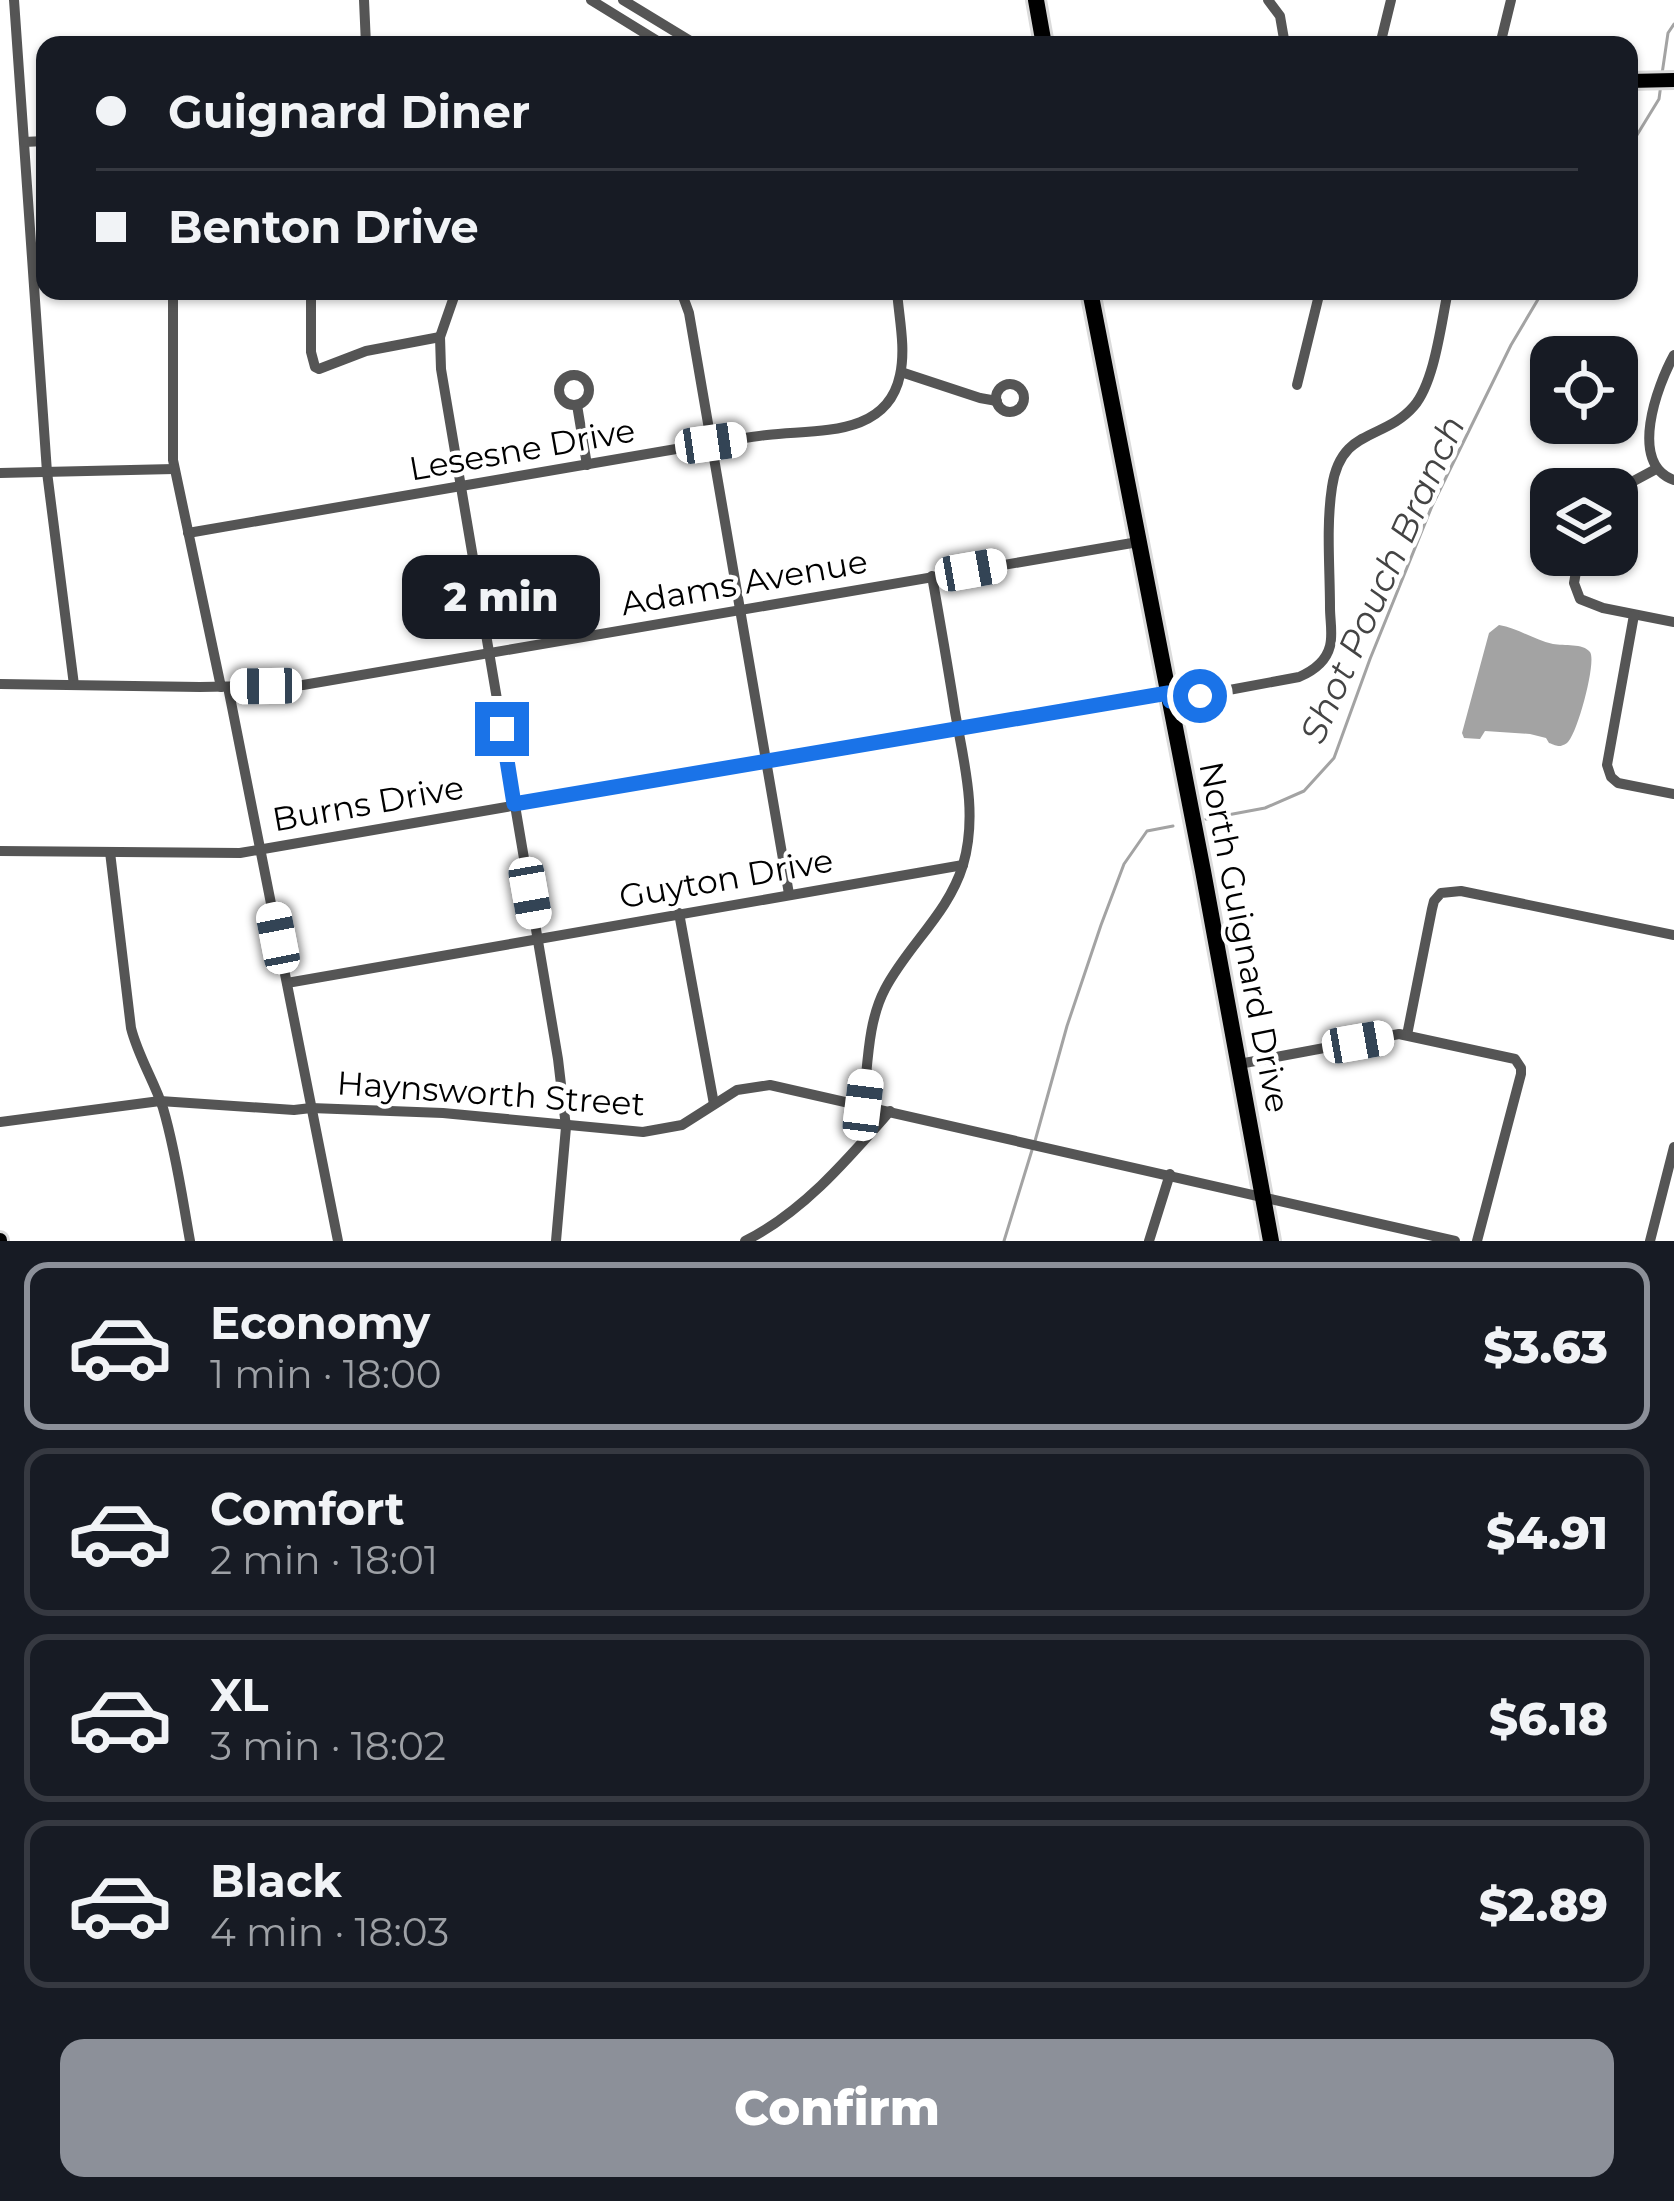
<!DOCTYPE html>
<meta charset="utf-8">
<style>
body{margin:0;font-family:Montserrat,sans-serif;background:#20242c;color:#f1f3f6;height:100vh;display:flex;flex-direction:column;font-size:45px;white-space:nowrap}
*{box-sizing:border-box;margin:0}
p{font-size:39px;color:#9ea1a6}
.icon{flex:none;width:66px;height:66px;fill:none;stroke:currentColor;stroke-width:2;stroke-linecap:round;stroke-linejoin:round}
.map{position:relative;height:1241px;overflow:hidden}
.side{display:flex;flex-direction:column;background:#171b24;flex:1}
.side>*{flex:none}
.hud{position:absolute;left:36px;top:36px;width:1602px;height:264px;border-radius:24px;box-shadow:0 3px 9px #0004;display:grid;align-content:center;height:264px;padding:0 60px;background:#171b24}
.controls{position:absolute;left:1530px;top:336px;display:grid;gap:24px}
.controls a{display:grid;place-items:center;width:108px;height:108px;border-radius:24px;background:#171b24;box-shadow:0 3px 9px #0004;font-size:60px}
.end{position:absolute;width:54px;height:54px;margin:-27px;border:15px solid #1a73e8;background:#fff;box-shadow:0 0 0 6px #fff}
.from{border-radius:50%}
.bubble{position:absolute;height:84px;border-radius:24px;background:#171b24;box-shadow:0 3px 9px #0004;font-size:39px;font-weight:800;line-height:84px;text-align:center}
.car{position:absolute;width:36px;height:72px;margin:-36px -18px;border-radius:15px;box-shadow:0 0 9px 3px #0007;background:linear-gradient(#fff 24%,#345 0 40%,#fff 0 76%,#345 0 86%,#fff 0)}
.hud b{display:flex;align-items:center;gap:42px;height:114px;font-size:45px}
.hud b+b{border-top:3px solid #363941}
.hud i{width:30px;height:30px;background:#f1f3f6}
ul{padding:21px 0 0;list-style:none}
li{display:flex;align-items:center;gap:36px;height:168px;margin:0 24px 18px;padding:0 36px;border:6px solid #363941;border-radius:24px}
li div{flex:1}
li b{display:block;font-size:45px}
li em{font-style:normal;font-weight:800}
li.selected{border-color:#8c9099}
li>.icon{width:108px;height:108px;stroke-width:1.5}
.primary-button{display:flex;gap:24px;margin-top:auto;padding:24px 60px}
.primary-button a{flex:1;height:138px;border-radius:24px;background:#8c9099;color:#fff;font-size:48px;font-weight:800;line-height:138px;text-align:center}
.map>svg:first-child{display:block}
.water{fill:#a3a3a3}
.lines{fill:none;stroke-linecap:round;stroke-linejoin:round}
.stream{stroke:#a3a3a3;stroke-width:3}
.major-casing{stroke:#dbdbdb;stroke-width:20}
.highway-casing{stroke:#dbdbdb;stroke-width:22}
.minor{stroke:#555;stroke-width:10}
.major{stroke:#000;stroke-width:14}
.highway{stroke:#000;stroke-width:16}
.route{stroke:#1a73e8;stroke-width:15}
.labels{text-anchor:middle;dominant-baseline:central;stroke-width:9;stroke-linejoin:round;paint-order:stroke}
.street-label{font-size:33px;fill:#000;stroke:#fff}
.water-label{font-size:36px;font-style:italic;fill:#444;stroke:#fff}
</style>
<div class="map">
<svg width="1674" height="1241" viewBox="0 0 1674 1241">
<rect width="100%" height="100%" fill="#fff"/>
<path class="water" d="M1499,625c19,3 35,15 54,19 11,2 30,-1 37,8 7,9 -13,84 -23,91 -8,5 -9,3 -18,0l-3,-5 -16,-4 -45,-3 -5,8 -16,-1 -2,-5 27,-100z"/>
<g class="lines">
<g class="stream">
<path d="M1662,74l6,-41 6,-9"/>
<path d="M1629,148l30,-49 2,-15"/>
<path d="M1206,819l59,-11 39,-17 30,-33 36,-99 62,-153 79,-161 32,-54"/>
<path d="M1035,1141l32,-115 34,-101 23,-61 23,-33 26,-5"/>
<path d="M1004,1241l28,-91"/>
</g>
<defs>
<g id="major">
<path d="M1629,81l45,-1"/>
<path d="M0,1240v1"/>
</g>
<g id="highway">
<path d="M1036,0l8,45"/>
<path d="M1090,291l113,580 68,370"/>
</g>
</defs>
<use href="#major" class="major-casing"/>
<use href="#highway" class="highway-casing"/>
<g class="minor">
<path d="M14,0l33,472 27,213"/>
<path d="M364,0l2,45"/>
<path d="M591,0l73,45"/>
<path d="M623,0l74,45"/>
<path d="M1268,0l12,16 5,29"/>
<path d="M1380,45l11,-45"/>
<path d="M1500,45l11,-45"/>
<path d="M24,142l21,-1"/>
<path d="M173,291v169l48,227"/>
<path d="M311,291v61l4,15 4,2 47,-18 74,-14"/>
<path d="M456,291l-16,46 1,32 117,690 8,68 -10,114"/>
<path d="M681,291l8,22 100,581"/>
<path d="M1674,355c-17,31 -46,109 0,125"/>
<path d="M901,372l79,26 17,3"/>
<circle cx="574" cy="390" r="15"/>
<circle cx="1010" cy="398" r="14"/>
<path d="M1297,385l23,-94"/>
<path d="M577,405l10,60"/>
<path d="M0,473l174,-4"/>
<path d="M1617,490l39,-21"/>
<path d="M188,533l523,-90c19,-2 37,-6 56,-8 49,-6 120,3 133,-60 6,-27 -1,-57 -3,-84"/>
<path d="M1579,555l-5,28 6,16 23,9 71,14"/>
<path d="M1634,615l-27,150 4,12 7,6 56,11"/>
<path d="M0,684l200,3 103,-2 835,-143"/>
<path d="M228,687l110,554"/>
<path d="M1170,701l129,-24c14,-6 27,-15 31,-31 3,-12 0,-26 0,-38 0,-39 -4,-82 2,-121 9,-60 52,-46 82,-81 21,-25 27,-83 34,-115"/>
<path d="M0,851l240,2 928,-160"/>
<path d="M110,852l21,176c7,28 23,53 32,80 13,44 19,89 27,133"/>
<path d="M679,913l35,191"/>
<path d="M287,983l676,-118"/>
<path d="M1407,1035l25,-126 2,-8 7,-8 20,-2 213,44"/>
<path d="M1239,1064l160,-30 116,25 6,9v6l-44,167"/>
<path d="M863,1105c5,-38 4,-82 22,-116 23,-44 63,-75 78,-124 15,-51 1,-102 -8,-153 -7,-45 -15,-90 -23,-136"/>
<path d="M0,1122l160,-21 134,9 17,-2 132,5 200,19 39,-7 55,-35 33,-5 685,156"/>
<path d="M745,1241c58,-29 103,-82 145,-130"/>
<path d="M1149,1241l21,-67"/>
<path d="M1650,1241l24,-94"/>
</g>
<use href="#major" class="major"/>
<use href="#highway" class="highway"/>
</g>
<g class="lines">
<path class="route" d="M502,729l12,75 654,-111 2,8 30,-5"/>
</g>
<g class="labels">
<g class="street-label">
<text transform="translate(522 449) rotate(-10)">Lesesne Drive</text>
<text transform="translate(744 582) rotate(-10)">Adams Avenue</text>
<text transform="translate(368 803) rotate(-10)">Burns Drive</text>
<text transform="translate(726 878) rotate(-10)">Guyton Drive</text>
<text transform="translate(1245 937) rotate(79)">North Guignard Drive</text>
<text transform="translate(491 1093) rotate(4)">Haynsworth Street</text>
</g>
<g class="water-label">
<text transform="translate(1382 579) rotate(-66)">Shot Pouch Branch</text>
</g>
</g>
</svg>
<div class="controls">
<a><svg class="icon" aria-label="locate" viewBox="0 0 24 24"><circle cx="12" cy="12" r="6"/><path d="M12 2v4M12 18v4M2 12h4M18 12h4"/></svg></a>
<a><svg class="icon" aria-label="layers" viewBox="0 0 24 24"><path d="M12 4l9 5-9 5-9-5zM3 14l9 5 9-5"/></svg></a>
</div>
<i class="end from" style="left:1200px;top:696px"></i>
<i class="end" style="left:502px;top:729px"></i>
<div class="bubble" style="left:402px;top:555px;width:198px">2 min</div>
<i class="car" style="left:711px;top:443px;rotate:82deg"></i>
<i class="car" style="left:971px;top:570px;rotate:80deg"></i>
<i class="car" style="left:266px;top:686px;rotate:269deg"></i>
<i class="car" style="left:530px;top:893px;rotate:170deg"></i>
<i class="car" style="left:278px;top:938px;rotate:349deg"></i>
<i class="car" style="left:1358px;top:1042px;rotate:80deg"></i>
<i class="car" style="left:863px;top:1105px;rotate:7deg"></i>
<div class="hud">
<b><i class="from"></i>Guignard Diner</b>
<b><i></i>Benton Drive</b>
</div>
</div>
<section class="side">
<ul>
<li class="selected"><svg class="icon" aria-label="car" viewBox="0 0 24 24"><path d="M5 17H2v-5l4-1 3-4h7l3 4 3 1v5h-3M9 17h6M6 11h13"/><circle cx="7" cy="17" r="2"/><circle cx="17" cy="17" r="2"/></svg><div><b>Economy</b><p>1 min · 18:00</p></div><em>$3.63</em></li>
<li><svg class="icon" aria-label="car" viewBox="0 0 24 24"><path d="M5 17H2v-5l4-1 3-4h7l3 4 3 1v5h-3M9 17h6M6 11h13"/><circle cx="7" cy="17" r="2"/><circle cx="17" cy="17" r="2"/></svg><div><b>Comfort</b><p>2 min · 18:01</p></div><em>$4.91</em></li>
<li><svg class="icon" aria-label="car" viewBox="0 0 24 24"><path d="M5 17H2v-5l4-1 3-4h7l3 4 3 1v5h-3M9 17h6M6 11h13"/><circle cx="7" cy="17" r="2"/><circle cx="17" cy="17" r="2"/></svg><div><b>XL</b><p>3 min · 18:02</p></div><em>$6.18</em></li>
<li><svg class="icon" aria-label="car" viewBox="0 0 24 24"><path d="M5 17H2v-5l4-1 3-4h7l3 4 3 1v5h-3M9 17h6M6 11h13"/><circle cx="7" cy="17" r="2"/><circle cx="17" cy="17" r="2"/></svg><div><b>Black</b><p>4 min · 18:03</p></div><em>$2.89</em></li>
</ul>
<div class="primary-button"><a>Confirm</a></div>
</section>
